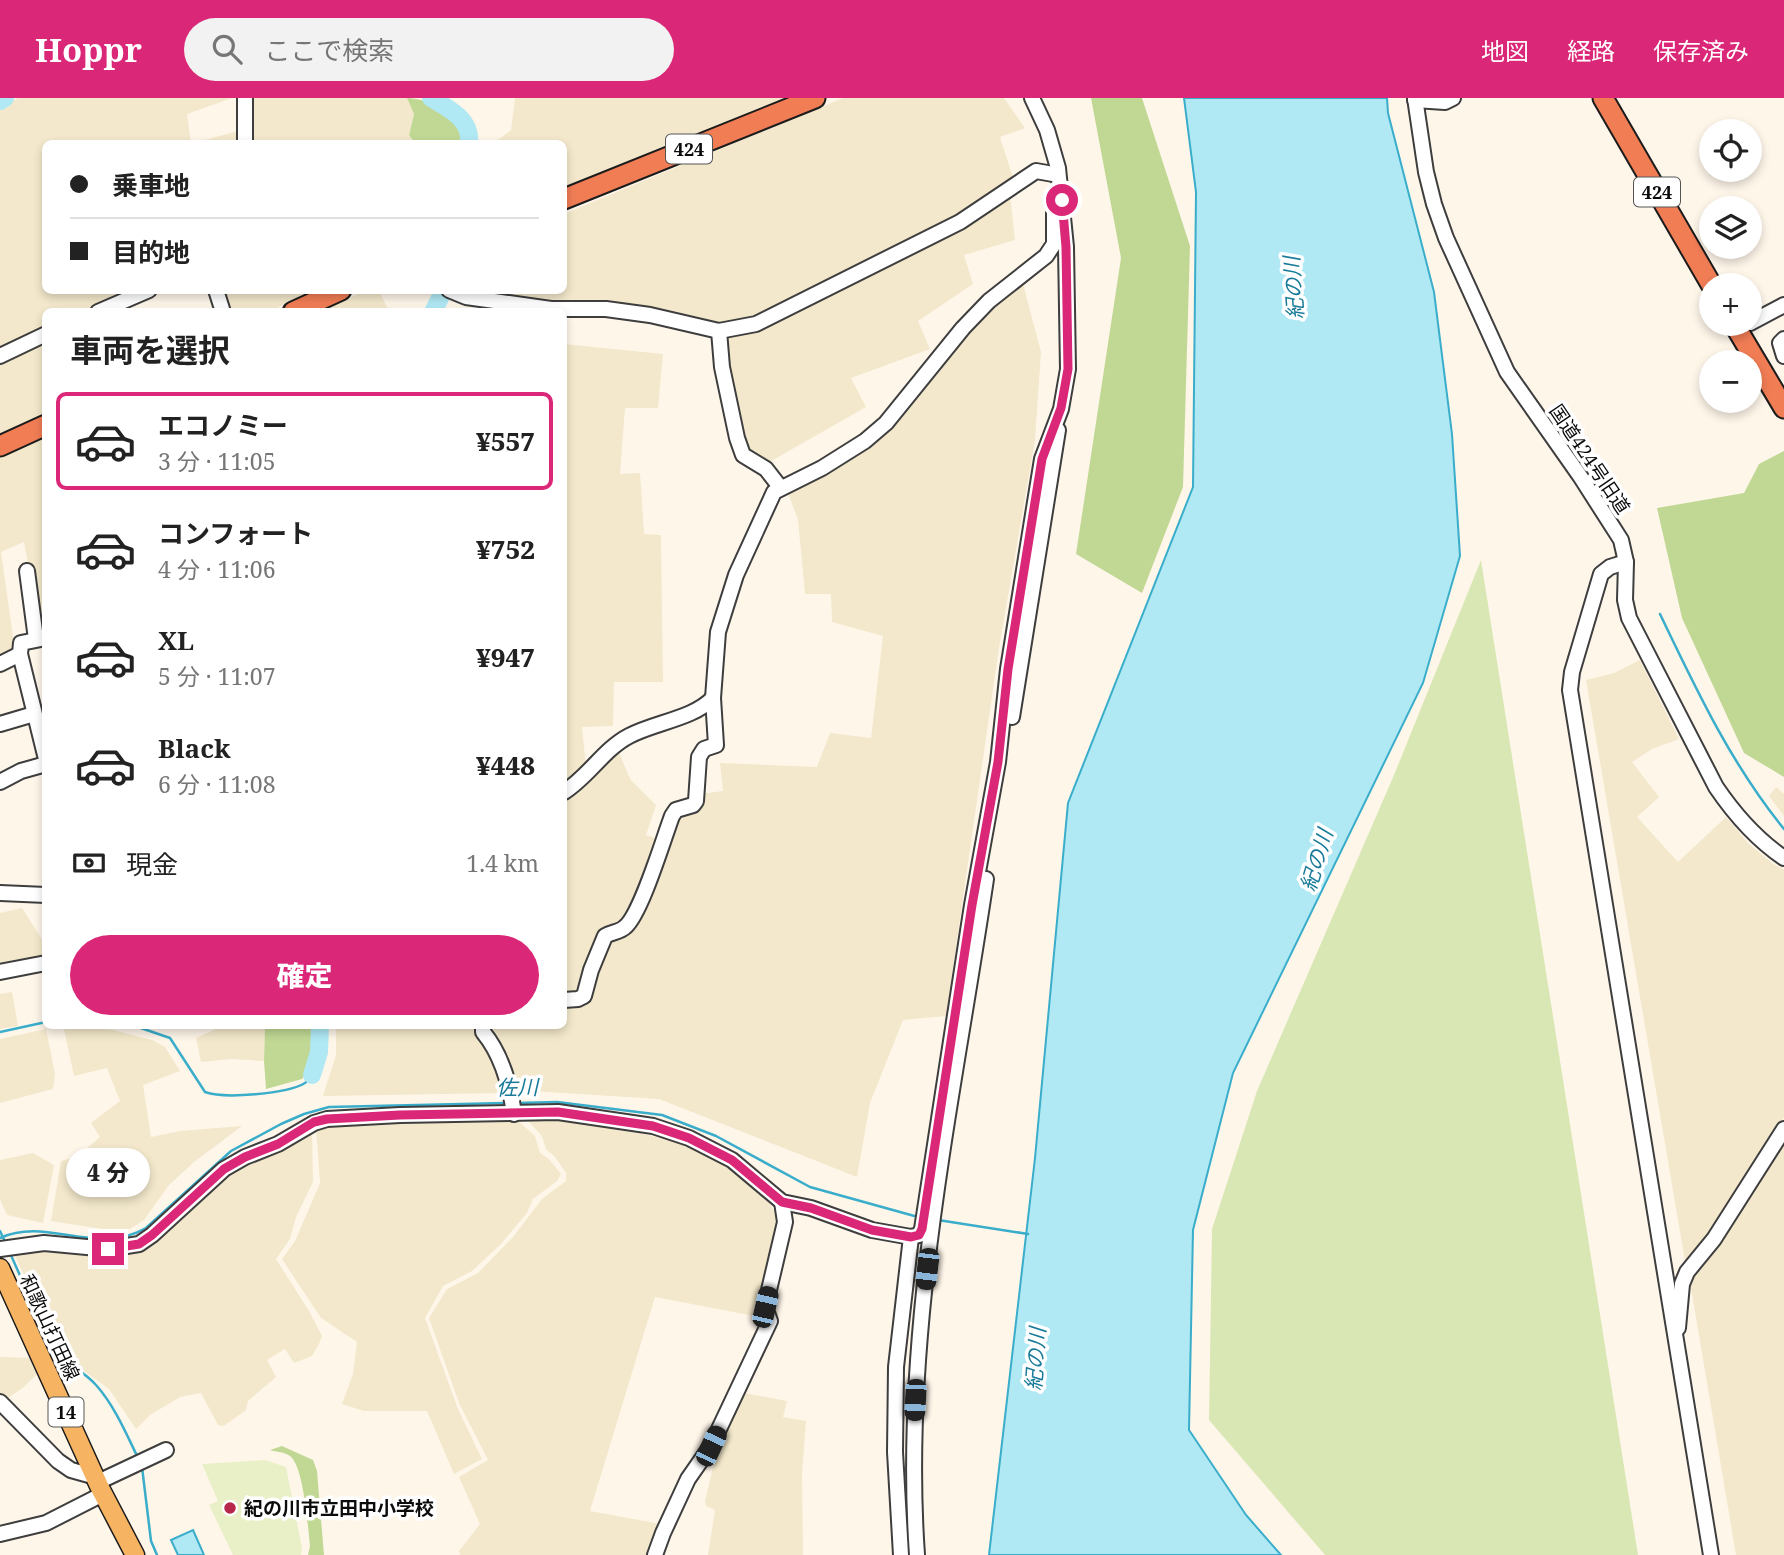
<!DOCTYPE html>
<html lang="ja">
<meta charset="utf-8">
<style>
body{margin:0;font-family:"Noto Serif","Noto Sans JP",serif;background:#f2f2f2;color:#222;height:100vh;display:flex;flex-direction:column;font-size:26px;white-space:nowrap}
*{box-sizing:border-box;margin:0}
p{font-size:23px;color:#767676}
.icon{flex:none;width:38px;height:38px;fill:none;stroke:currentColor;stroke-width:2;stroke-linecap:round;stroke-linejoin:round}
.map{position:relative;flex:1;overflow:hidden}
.drawer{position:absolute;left:42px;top:210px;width:525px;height:721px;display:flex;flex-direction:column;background:#fff;border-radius:10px;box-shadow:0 4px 10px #0003}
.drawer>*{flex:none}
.top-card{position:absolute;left:42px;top:42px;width:525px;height:154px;border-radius:10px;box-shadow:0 4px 10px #0003;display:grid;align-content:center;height:154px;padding:0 28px;background:#fff}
.controls{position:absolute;left:1699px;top:21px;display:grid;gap:14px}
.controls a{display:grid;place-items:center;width:63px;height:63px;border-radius:50%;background:#fff;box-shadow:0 4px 10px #0003;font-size:35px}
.end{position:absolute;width:32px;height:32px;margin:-16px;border:9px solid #db2777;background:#fff;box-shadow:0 0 0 4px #fff}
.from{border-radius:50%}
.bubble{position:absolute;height:49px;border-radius:24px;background:#fff;box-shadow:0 4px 10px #0003;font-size:23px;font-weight:800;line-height:49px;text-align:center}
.car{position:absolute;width:21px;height:42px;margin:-21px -10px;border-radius:9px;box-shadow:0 0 5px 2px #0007;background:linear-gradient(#222 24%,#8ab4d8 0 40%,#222 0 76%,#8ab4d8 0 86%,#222 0)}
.top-card b{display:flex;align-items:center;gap:24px;height:66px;font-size:26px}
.top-card b+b{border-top:2px solid #e0e0e0}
.top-card i{width:18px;height:18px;background:#222}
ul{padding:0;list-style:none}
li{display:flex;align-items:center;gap:21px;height:98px;margin:0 14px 10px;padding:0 14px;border:4px solid transparent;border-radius:10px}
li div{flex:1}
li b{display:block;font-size:26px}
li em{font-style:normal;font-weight:800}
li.current{border-color:#db2777}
li>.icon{width:63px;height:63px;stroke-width:1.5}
h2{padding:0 28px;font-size:32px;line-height:84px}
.pay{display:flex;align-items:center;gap:18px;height:77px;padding:0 28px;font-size:26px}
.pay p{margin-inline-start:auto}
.primary-button{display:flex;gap:14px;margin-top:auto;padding:14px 28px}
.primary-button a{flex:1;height:80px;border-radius:42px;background:#db2777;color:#fff;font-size:28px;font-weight:800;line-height:80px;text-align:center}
header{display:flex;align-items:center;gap:42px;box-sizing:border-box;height:98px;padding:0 35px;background:#db2777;color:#fff}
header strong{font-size:33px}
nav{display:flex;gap:38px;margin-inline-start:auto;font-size:24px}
.search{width:490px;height:63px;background:#f2f2f2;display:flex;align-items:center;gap:18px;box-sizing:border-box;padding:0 24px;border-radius:38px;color:#767676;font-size:26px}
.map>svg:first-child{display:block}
.farmland{fill:#f3e8cb}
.green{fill:#d9e7b5}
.forest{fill:#c1d895}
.pitch{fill:#e9efc7}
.water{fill:#b0e9f4;stroke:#39adca;stroke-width:2}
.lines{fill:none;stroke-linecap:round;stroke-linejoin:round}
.stream{stroke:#39adca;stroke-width:2.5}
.river{stroke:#b0e9f4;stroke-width:18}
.minor-casing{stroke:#3e3e3e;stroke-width:18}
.major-casing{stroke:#1c1c1c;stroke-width:21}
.highway-casing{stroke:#1c1c1c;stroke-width:23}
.minor{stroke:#fff;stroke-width:14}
.major{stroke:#f6b463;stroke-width:18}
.highway{stroke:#f17d55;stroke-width:19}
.route{stroke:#db2777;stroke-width:9}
.poi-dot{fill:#b7274b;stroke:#fff;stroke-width:2.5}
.labels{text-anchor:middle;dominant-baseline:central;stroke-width:7;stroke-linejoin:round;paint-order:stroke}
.shield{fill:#fff;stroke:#545454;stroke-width:2}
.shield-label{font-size:18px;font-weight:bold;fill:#0b0b0b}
.street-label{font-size:19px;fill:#0b0b0b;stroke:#fff}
.poi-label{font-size:19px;font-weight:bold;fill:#0b0b0b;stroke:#fff;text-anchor:start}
.water-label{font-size:21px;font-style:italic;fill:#187b99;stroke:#fff}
</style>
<header>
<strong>Hoppr</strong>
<div class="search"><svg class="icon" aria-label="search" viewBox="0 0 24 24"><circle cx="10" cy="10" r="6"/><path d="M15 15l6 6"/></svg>ここで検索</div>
<nav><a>地図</a><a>経路</a><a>保存済み</a></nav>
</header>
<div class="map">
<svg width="1784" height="1457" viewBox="0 0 1784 1457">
<rect width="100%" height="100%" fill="#fff6ea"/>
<g class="farmland">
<path d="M18,0h214l-45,16 4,29 -145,1v146l88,1 -49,20 -39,1 -1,17 -45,21v-242z"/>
<path d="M249,0h158l7,16 -5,21 6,8h-165z"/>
<path d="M515,0h270l-221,90v-44l-70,-1 17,-13z"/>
<path d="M843,0h161l21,30 -25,9 14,44 -101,60 -167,80 -31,4 -236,-34 85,-1v-76z"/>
<path d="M241,32v13h-47z"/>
<path d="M1010,97l5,45 -51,15 9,29 -55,37 12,28 -79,29 15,29 -100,57 -21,-13 -20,-115z"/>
<path d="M1022,182l19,72 -6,88 -36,208 -53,368 -43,4 -33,83 -13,74 -198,-78 -144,-9 -29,-64h78v-23l22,-1 20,-61 15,-7 55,-120 24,-20 23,-3 -3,-28 97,4 13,-34 41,5 12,-102 -51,-14 -1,-28h-26l-7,-74 -11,-30 101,-63 92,-110z"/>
<path d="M367,192l12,1 10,20h-68z"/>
<path d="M220,193h95l-48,21 -40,-1z"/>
<path d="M45,240v76l-45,21v-75z"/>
<path d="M564,246l99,10 -5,54h-33l-5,66 20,-1 4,61 17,1 2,147h-49l-1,44 -31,1 4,40 -22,21z"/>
<path d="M45,339v194l-5,1 -16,-90 -23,10 14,99 -15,7v-200z"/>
<path d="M1640,562l39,79 -27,10 -20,13 27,35 -22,20 41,45 48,-45 22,26 25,21 11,5v248l-18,32 -80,118 -100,-587 28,-7z"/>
<path d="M618,652l12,29 26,26 -10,30 14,5 -35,82 -11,3 -12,9 -19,59 -19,4v-198l21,-14z"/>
<path d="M1776,689l8,7v22l-15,-20z"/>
<path d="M22,810l21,33 2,18 -45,9v-55z"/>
<path d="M12,894l6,34 -18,3v-35z"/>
<path d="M97,928l55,14 13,7 15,24 -37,14 8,52 29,-6 62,-5 -48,36 -25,23 -25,35 -14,9 -21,1 -58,-9 10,-60 16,-4 23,-20 -9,-14 29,-22 -13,-33 -33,8 -10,-47z"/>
<path d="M215,928h50l-1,35 -32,-2 -31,3 -5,-24 18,-8z"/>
<path d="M336,928h142l14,24 14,43 -183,3 13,-41z"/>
<path d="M46,931l9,45 -2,15 -53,14v-64z"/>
<path d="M527,1018l62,5 104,25 47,27 26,26 10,15 2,11 -2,14 -22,77 -99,-19 -65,214 71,13 -9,31h-192l-1,-4 21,-27 -21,-47 29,-17 -29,-57 -30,-85 18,-29 31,-16 35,-36 29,-38 24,-18v-8l-11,-16 -9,-8 -4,-13 -14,-15z"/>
<path d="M401,1020h114l20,18 5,17 9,6 12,15 -4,7 -24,18 -6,14 -27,32 -28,26 -29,15 -18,32 33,91 24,50 -28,15 -27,-63h-63l-22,-7 11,-30 4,-32 -36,-24 -39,-59 13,-18 25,-58 -4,-56z"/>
<path d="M312,1031l1,53 -17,35 -6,22 -14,20 33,52 13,25 -3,8 -7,12 -18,7 -9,-14 -18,11 9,17 -28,24 -2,9 -22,16 -6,-1 -17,-32 -21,4 -30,18 -14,14 -27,-40 -46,-33 -50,-104 31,-6 81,6 100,-79z"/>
<path d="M1784,1034v423h-48l-47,-279z"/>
<path d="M33,1055l21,12 -11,58 -36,-8 -7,-16v-39z"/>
<path d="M0,1259l31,1 6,16 -13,13 -19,13 -5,-3z"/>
<path d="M739,1294l48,9 -4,16 23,4 -4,53 1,81h-95l7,-45 -9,-4 -1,-5 9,-38 -3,-9z"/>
</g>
<path class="green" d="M1481,462l157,995h-313l-116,-135 3,-191 45,-138 137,-316z"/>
<g class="forest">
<path d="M407,0c24,0 55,21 59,45h-51l-6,-8 5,-21z"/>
<path d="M1091,0h51l48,148 -7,241 -41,106 -66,-39 45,-296z"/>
<path d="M1784,353v326l-40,-24 -62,-135 -25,-110 87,-15 15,-29z"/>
<path d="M265,928h50l-4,42 -9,11 -36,10 -2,-28z"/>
<path d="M282,1348l31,14 4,11 7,84h-16l2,-9c-2,-18 -6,-79 -20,-90 -5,-4 -14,-4 -20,-6z"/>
</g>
<path class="pitch" d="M265,1362l21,7 16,81 -1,7h-68l-24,-50 9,-4 -16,-37z"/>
<g class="water">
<path d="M1184,0h203l1,15 46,179 18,142 8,122 -37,127 -190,390 -40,157 -4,200 57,85 35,40h-292l46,-397 33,-355 125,-316 3,-295z"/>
<path d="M193,1432l11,25h-26l-7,-15z"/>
</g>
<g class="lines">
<g class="stream">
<path d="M1660,516c36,75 71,150 124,215"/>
<path d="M135,928l35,12 35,54c19,7 82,2 100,-9 3,-2 5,-6 7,-8"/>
<path d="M0,934l46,-10"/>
<path d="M516,1005l41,-1 105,13 54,21 94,51 108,30"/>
<path d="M938,1122l90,14"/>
<path d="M0,1133l6,13"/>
<path d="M0,1140c47,-22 96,19 146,-10l85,-77 50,-27 23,-10 25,-7 177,-4"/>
<path d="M10,1155l43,97c14,15 31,21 43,35 18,20 30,48 42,73"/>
<path d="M142,1369l9,74 6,14"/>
</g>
<g class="river">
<path d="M431,0c18,11 41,21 38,46"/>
<path d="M0,3l5,-3"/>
<path d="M433,214l11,-22"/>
<path d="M312,977l7,-23 1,-26"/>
</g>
<defs>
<g id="minor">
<path d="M1415,0l11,74 8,32 12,34 61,134 73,104 41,64 5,22 -1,38 4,18 87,169c19,28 40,52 68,71"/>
<path d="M1415,2l30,2 8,-4"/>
<path d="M245,46v-46"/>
<path d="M216,192l7,22"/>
<path d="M449,192l17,7 85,12h55l44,6 69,16 37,-7 204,-102 76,-51 17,3"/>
<path d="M98,214l51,-22"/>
<path d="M1750,225l34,-18"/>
<path d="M719,233l3,36 15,71 6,17 23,14 14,18"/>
<path d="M1784,241l-4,4 4,13"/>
<path d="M0,258l46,-22"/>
<path d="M1626,464l-16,5 -9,7 -29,98 -2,18 141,865"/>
<path d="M27,473l9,68"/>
<path d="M46,540l-25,5 -1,11 26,105"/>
<path d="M0,566l20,-10"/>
<path d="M1012,619l46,-287"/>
<path d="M0,626l34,-10"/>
<path d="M0,684l21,-11 25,-7"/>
<path d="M564,694c24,-15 40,-43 65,-56 26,-14 64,-17 84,-38"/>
<path d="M0,795l46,2"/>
<path d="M0,874l46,-9"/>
<path d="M564,902l14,-1 6,-3 7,-26 14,-34c7,-4 15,-4 20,-9 16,-13 38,-87 47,-111l4,-6 17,-5 3,-4 3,-44 5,-8 12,-4 -3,-47 5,-66 18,-57 38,-83 48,-24 43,-27 21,-18 77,-95 26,-27 57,-45 8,-12v-32"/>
<path d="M483,928v6c19,23 27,52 31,82"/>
<path d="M0,1151l44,-6 64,6 31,-5 13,-9 72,-66 21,-12 33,-13 36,-21 13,-4 73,-4 158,-3 95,14 36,12 43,22 50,42 29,6 61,22 39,7 8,-2 3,-6 50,-324 26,-143 10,-93 34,-210 19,-50 7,-40 -2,-122 -8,-79 -11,-38 -15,-32"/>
<path d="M1678,1230l4,-44 5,-12 27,-33 70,-110"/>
<path d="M0,1304l58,59 13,9 25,7"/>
<path d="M98,1384l68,-32"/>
<path d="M0,1436l46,-11 57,-29"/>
<path d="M655,1457l8,-22 25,-54 23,-33 59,-125 -5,-14 20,-85 -3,-20"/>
<path d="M901,1457l-6,-103 1,-85 15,-130"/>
<path d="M917,1457c-16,-226 36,-453 69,-676"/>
</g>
<path id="major" d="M0,1170l100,220 35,67"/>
<g id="highway">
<path d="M1603,0l109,188"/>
<path d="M564,101l251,-101"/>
<path d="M293,214l48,-22"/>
<path d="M1734,226l50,84"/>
<path d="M0,348l46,-21"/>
</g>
</defs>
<use href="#minor" class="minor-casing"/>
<use href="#major" class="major-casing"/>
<use href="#highway" class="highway-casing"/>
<use href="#minor" class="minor"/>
<use href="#major" class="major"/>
<use href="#highway" class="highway"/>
</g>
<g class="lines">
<path class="route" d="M108,1151l31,-5 13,-9 72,-66 21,-12 33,-13 36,-22 13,-3 73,-4 158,-3 95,14 36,12 43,22 50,42 29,6 61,22 39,7 8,-2 3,-6 50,-324 26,-143 10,-93 34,-210 19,-51 7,-39 -2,-122 -4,-47"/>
</g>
<circle class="poi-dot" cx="230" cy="1410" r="7"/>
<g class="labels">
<g class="shield">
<rect x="666" y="36.5" width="46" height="29" rx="5"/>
<rect x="1634" y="79.5" width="46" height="29" rx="5"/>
<rect x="48.5" y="1299.5" width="35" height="29" rx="5"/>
</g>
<g class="shield-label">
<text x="689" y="51">424</text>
<text x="1657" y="94">424</text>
<text x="66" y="1314">14</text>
</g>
<g class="street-label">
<text transform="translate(1590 361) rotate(56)">国道424号旧道</text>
<text transform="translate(50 1229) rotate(65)">和歌山打田線</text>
</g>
<g class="poi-label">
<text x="244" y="1410">紀の川市立田中小学校</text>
</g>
<g class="water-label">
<text transform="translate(1293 190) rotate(-94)">紀の川</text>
<text transform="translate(1316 762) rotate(-73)">紀の川</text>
<text transform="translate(517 989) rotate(-1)">佐川</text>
<text transform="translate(1035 1261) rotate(-86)">紀の川</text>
</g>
</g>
</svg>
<div class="controls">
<a><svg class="icon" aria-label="locate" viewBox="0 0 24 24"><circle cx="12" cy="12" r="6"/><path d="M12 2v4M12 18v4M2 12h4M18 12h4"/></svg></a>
<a><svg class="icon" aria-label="layers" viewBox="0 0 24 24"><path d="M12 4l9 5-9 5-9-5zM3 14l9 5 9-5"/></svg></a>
<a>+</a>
<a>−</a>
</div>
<i class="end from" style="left:1062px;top:102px"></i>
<i class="end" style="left:108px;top:1151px"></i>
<div class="bubble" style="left:66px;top:1050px;width:84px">4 分</div>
<i class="car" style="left:927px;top:1171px;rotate:187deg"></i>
<i class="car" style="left:765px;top:1209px;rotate:13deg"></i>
<i class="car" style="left:915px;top:1302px;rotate:183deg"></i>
<i class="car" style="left:711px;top:1348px;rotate:25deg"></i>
<div class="top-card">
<b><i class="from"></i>乗車地</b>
<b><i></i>目的地</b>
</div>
<section class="drawer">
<h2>車両を選択</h2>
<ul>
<li class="current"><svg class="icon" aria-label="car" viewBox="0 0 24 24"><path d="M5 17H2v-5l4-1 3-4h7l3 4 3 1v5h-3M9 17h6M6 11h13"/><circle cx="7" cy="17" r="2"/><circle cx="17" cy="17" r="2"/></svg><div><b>エコノミー</b><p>3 分 · 11:05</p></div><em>¥557</em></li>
<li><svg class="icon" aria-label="car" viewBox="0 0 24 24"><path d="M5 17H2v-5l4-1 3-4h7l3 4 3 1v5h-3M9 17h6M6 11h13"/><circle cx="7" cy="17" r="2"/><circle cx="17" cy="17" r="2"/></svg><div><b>コンフォート</b><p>4 分 · 11:06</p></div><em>¥752</em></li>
<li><svg class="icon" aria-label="car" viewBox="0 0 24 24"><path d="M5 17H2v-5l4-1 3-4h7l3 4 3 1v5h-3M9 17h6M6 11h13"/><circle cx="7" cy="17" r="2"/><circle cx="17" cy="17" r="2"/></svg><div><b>XL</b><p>5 分 · 11:07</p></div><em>¥947</em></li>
<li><svg class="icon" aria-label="car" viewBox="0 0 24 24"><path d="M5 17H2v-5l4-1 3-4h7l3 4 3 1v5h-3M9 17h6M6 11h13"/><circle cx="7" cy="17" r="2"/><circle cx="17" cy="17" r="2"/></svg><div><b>Black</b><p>6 分 · 11:08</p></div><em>¥448</em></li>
</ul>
<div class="pay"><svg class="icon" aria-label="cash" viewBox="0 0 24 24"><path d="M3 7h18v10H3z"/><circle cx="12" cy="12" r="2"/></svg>現金<p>1.4 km</p></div>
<div class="primary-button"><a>確定</a></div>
</section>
</div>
